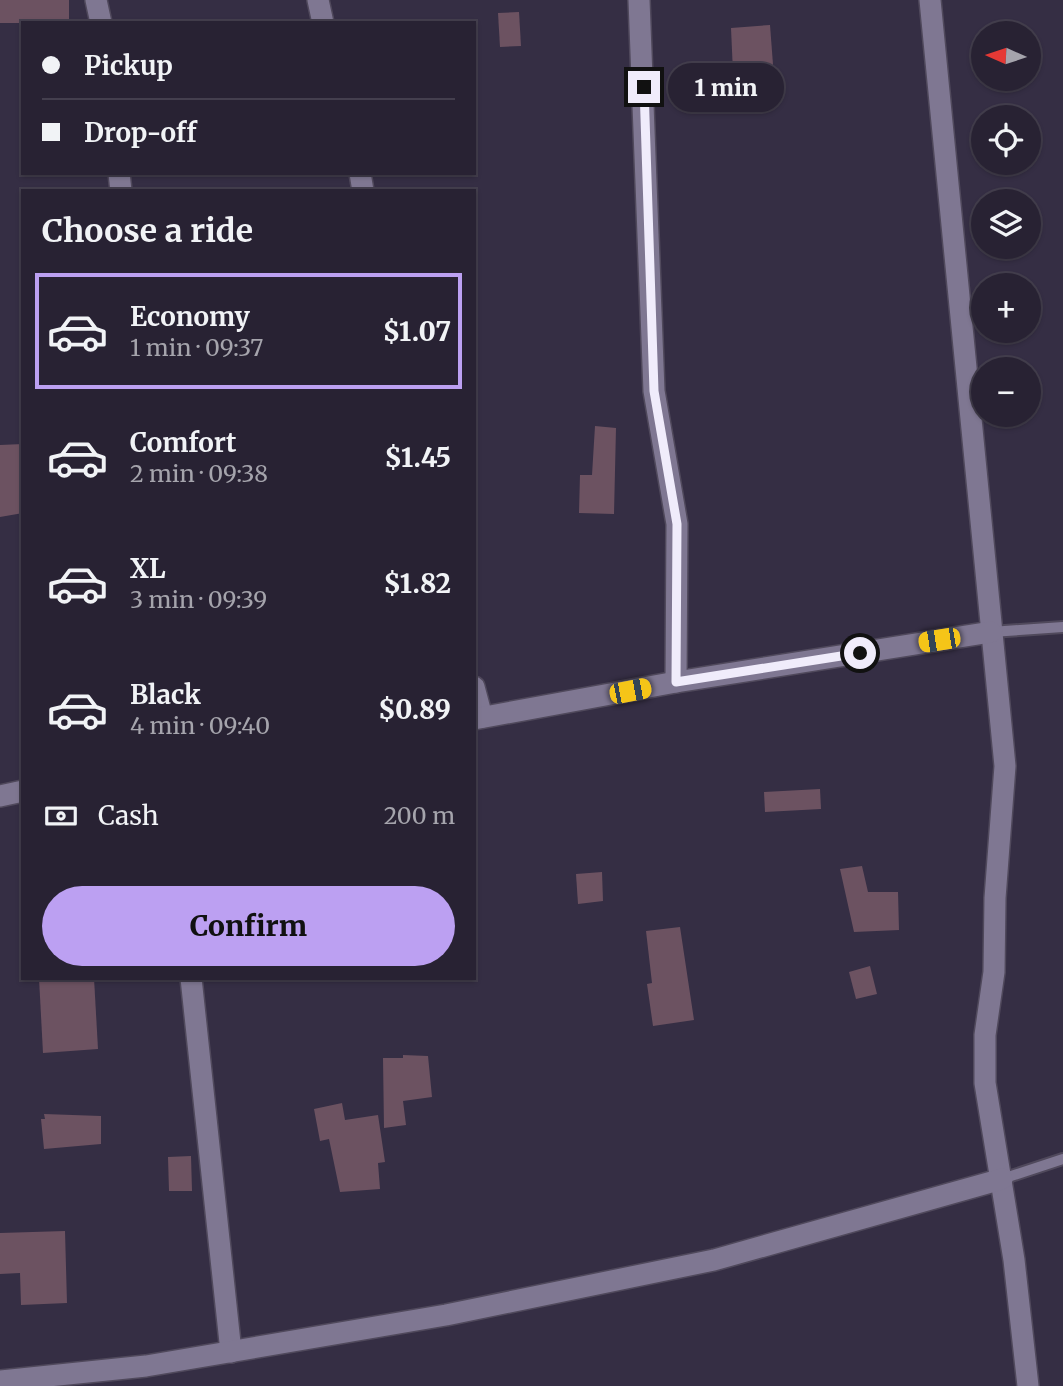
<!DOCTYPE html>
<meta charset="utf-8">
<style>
body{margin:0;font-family:Merriweather,serif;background:#342f3f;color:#f1f3f6;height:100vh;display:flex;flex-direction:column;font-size:26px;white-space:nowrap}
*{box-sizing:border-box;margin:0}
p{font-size:23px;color:#a5a4ac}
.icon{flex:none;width:38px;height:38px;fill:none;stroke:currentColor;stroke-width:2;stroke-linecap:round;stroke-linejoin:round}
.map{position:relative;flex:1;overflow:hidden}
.side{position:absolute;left:21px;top:189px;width:455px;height:791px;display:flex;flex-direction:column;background:#282233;border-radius:0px;box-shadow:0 2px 5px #0004,0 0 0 2px #443f4e}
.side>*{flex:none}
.guide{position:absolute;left:21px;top:21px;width:455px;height:154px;border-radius:0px;box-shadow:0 2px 5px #0004,0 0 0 2px #443f4e;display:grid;align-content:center;height:154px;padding:0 21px;background:#282233}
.needle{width:46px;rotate:273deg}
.fabs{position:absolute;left:971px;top:21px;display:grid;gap:14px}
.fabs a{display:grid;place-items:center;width:70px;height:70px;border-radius:50%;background:#282233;box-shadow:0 2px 5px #0004,0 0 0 2px #443f4e;font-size:35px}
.end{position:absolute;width:32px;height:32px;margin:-16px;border:9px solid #f0ecfb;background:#111;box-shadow:0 0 0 4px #111}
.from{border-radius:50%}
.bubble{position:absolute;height:49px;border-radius:24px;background:#282233;box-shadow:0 2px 5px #0004,0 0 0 2px #443f4e;font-size:23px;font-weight:800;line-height:49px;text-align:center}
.car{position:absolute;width:21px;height:42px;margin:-21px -10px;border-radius:9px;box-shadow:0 0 5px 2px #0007;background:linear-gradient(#f5c518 24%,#345 0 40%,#f5c518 0 76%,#345 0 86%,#f5c518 0)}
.guide b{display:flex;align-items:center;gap:24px;height:66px;font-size:26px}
.guide b+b{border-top:2px solid #443f4e}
.guide i{width:18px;height:18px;background:#f1f3f6}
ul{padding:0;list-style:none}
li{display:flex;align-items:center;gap:21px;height:116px;margin:0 14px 10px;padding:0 7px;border:4px solid transparent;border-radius:0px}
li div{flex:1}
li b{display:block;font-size:26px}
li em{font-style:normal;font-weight:800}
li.on{border-color:#bca0f2}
li>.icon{width:63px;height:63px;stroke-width:1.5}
h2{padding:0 21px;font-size:32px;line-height:84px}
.pay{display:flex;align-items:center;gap:18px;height:77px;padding:0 21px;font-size:26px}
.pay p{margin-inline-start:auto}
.button{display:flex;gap:14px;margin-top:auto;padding:14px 21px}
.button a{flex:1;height:80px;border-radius:42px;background:#bca0f2;color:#111;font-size:28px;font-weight:800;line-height:80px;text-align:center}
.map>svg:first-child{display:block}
.building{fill:#6c5261}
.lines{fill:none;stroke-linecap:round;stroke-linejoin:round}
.lane-casing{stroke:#50495c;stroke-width:14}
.street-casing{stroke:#50495c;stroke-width:24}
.lane{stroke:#7f7792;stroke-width:10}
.street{stroke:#7f7792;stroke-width:21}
.route{stroke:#f0ecfb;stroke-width:9}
</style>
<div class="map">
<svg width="1063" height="1386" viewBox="0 0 1063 1386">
<rect width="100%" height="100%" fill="#352e44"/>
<g class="building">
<rect x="0" y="0" width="69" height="23"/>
<path d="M519,12l2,34 -21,1 -2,-34z"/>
<path d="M770,25l6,79 -38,9 -4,-18 -3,-67z"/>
<path d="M595,426l21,2 -2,86 -35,-1 1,-38h12z"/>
<path d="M23,444v69l-23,4v-72z"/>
<path d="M820,789l1,20 -56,3 -1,-20z"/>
<path d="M862,866l6,26h30l1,38 -45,2 -14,-63z"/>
<path d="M602,872l1,29 -25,3 -2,-30z"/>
<path d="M680,927l14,93 -41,6 -6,-42 5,-1 -6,-52z"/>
<path d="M870,966l7,28 -21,5 -7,-27z"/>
<path d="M39,978h55l4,71 -55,4z"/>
<path d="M403,1055l25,1 4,41 -29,4 3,24 -22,3 -1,-70h20z"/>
<path d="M342,1103l3,17 33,-5 7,47 -7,1 2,26 -40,3 -11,-53 -9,2 -6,-32z"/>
<path d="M44,1114l57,2v28l-57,5 -3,-30h4z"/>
<path d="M191,1156l1,35h-23l-1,-34z"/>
<path d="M65,1231l2,72 -46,2 -1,-32 -20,1v-41z"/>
</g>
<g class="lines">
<defs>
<g id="lane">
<path d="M991,632l72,-5"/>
<path d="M1002,1179l61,-20"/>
</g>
<g id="street">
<path d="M96,0l5,23"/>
<path d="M318,0l5,23"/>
<path d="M639,0l15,391 23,133 -1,158"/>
<path d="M930,0l75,766 -10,132 -1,74 -9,63v48l29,177 14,126"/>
<path d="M119,173l2,18"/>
<path d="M360,173l3,18"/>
<path d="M474,687l8,30"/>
<path d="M474,719l202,-37 315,-50"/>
<path d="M0,796l23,-5"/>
<path d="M191,978l40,374"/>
<path d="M0,1381l146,-15 300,-51 268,-55 288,-81"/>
</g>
</defs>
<use href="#lane" class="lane-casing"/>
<use href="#street" class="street-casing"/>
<use href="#lane" class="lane"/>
<use href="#street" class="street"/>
</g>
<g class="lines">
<path class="route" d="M644,87l10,304 23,133 -1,158 184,-29"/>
</g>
</svg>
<div class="fabs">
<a><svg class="needle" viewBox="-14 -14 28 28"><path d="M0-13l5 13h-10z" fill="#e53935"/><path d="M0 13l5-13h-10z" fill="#a5a4ac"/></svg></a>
<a><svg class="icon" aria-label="locate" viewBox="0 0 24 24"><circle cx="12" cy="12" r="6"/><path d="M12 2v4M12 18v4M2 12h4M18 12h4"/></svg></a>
<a><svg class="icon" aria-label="layers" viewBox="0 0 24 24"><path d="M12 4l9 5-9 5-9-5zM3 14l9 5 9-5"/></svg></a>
<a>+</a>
<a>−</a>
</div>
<i class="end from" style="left:860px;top:653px"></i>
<i class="end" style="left:644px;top:87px"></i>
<div class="bubble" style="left:668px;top:63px;width:116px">1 min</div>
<i class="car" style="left:939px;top:640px;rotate:261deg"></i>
<i class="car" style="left:630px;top:691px;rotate:79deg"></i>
<div class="guide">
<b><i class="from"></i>Pickup</b>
<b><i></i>Drop-off</b>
</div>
<section class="side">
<h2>Choose a ride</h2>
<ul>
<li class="on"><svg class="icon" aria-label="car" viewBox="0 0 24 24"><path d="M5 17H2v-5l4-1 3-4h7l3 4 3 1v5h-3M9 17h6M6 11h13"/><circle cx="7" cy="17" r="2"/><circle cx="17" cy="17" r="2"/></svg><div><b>Economy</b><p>1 min · 09:37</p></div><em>$1.07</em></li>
<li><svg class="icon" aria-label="car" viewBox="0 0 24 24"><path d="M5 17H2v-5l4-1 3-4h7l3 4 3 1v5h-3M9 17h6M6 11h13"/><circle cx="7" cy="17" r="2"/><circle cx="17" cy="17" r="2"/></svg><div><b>Comfort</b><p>2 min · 09:38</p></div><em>$1.45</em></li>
<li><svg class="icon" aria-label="car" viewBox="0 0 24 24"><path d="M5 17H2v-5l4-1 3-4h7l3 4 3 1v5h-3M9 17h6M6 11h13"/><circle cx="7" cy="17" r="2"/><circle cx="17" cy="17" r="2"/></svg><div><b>XL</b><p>3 min · 09:39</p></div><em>$1.82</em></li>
<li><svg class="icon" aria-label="car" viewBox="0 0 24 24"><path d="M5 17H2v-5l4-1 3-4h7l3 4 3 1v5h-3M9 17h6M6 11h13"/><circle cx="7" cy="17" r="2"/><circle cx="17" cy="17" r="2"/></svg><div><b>Black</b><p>4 min · 09:40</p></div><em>$0.89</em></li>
</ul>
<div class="pay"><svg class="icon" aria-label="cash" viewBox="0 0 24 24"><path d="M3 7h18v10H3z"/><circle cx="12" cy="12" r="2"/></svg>Cash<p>200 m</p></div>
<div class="button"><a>Confirm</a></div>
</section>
</div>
